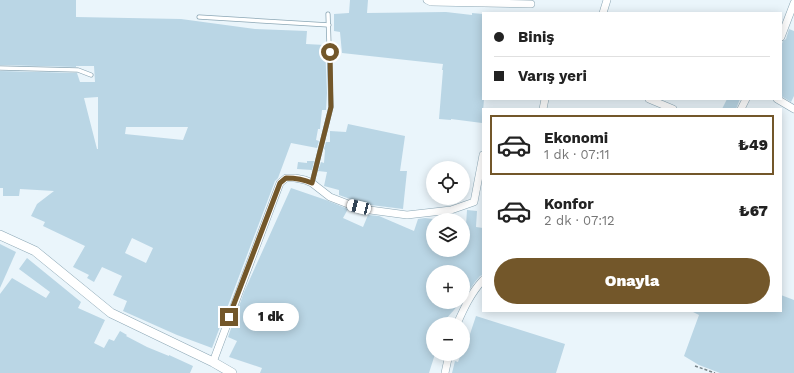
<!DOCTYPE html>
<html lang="tr">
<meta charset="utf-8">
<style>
body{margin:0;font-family:"Work Sans",sans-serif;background:#f2f2f2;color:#222;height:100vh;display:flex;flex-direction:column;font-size:15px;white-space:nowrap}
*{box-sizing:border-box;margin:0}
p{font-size:13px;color:#767676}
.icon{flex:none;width:22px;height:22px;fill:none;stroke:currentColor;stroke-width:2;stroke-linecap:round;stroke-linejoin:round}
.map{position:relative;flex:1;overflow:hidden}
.sheet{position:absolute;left:482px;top:108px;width:300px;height:204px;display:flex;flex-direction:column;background:#fff;border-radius:0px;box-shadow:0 2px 10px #0003}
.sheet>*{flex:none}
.guide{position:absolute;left:482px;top:12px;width:300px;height:88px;border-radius:0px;box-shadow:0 2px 10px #0003;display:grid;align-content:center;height:88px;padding:0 12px;background:#fff}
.controls{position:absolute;left:426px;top:161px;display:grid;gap:8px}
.controls a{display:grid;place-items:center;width:44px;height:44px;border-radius:50%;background:#fff;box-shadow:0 2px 10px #0003;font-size:20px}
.end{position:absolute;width:18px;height:18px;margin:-9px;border:5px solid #73572a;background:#fff;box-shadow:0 0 0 2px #fff}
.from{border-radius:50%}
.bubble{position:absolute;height:28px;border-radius:14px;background:#fff;box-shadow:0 2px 10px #0003;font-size:13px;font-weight:800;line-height:28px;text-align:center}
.car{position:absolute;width:12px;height:24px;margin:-12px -6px;border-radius:5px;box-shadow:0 0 3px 1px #0007;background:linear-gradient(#fff 24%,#345 0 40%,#fff 0 76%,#345 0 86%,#fff 0)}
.guide b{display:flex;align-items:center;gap:14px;height:38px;font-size:15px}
.guide b+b{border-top:1px solid #e0e0e0}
.guide i{width:10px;height:10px;background:#222}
ul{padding:7px 0 0;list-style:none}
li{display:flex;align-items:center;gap:12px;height:60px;margin:0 8px 6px;padding:0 4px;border:2px solid transparent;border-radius:0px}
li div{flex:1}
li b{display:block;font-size:15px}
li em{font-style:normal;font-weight:800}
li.on{border-color:#73572a}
li>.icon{width:36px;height:36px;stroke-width:1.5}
.button{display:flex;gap:8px;margin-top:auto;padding:8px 12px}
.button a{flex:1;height:46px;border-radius:24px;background:#73572a;color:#fff;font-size:16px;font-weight:800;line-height:46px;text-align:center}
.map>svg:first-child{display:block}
.building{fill:#bad6e5;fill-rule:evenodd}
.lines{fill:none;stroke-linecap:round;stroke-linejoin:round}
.service-casing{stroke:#8ca7b5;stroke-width:5}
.minor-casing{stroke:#8ca7b5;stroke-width:8}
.tertiary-casing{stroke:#8ca7b5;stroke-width:10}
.path{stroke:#788388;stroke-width:1.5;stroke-dasharray:3 2;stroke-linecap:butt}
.service{stroke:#fff;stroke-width:3.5}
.minor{stroke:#fff;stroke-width:7}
.tertiary{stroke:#fff;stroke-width:9}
.route{stroke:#73572a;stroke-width:5}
</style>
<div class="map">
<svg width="794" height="373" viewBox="0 0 794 373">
<rect width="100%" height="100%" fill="#eaf5fb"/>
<g class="building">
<path d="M0,0h76v17l105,2 74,10 52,2 -1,13 19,1 2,48 -1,17h-4l-2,19h-2l-2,11 3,1 -2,7 -26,-5 -13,35 -3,3 -63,167 -35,-13 -54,-24 4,-10 -14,-6 9,-19 -20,-9 -8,15 -7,-4 2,-3 -16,-8 12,-21 -42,-20 2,-4 -14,-6 6,-12 17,-13 -34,-2 -1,7h-16v-8h-3v-117l77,2 3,9h15l-1,-16h-18v1l-76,-2zM98,97v52h-1l-13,-51zM126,127h62l-5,13 -58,-6zM132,238l21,10 -7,15 -21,-10z"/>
<path d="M350,0h18l-1,13 79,-1 26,3v-2l11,1v85h1l-2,24 -31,-4v1l-12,-1 4,-49h-1l1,-6 -101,-11 -2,-21 -6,-1v-17l15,-1z"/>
<path d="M789,29l5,2v65l-3,6 -10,-6v-50l2,-5 3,-2z"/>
<path d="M727,99h13l-4,10h-14z"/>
<path d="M348,124l57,12 -5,35h7l-4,38 -32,-4 -21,-6 -11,-4v-5l-15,-4 3,-14 -9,-1 3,-9 3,1 1,-13 -1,-1 2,-7h4v-11l16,1z"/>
<path d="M307,161h7l-2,9 -15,-1 1,-7 9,1z"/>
<path d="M291,188l35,12 22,9 -5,9 20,9 5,-12 11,1 35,15 4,-12 7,-1 8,1v31h30v-25h3l1,-15 10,1 -1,16 7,1v47l-3,1 -5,6 -12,17v-27h-30v30h28l-15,17 -1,5h-12v30h2l-6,19h-169l2,-5 -33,-11 8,-16 -9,-4 16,-45z"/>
<path d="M0,244l16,8 -16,36z"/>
<path d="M27,258l54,44 -3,6 27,12 -11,23 10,5 5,-9 5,2 6,-10 7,4 -1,1 21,11 22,9v-1l24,11 -3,7h-190v-79l12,-16 34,20 4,-6 -31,-23z"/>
<path d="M781,295l13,5v73h-74l-21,-8 -15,-9 15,-41 -8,-4h90z"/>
<path d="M476,316l89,28 -9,29h-104l3,-12 3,1 3,-8h2v-9l3,1z"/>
</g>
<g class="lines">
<defs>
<g id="service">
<path d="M199,17l130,8"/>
<path d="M0,68l78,2 13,5"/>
<path d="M312,183l19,-76 -3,-93"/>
</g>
<g id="minor">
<path d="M427,0l4,2 100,2"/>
<path d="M603,13l4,-13"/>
<path d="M781,37l13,-34"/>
<path d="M649,99l24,10"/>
<path d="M777,99l17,10"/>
<path d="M543,109l2,-10"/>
<path d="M741,109l5,-10"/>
<path d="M457,324c7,-16 14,-31 26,-44"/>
<path d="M213,362l67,-179 6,-5h9l10,2 7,3 18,14 18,7 22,6 37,5 44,-5 23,-8 9,-47"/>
<path d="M445,373l4,-19"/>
</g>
<path id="tertiary" d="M0,235l35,16 76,62 102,49 19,11"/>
</defs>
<use href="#service" class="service-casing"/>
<use href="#minor" class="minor-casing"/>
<use href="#tertiary" class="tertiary-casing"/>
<path class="path" d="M695,366l20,7"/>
<use href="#service" class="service"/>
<use href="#minor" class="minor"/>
<use href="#tertiary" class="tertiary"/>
</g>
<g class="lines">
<path class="route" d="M229,317l51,-134 6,-5c10,0 17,1 26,5l19,-76 -1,-55"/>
</g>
</svg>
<div class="controls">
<a><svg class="icon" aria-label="locate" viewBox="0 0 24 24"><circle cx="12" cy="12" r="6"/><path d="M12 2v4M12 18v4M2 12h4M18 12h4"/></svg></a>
<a><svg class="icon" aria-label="layers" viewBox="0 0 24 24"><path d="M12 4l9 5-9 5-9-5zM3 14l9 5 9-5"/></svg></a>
<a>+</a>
<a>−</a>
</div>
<i class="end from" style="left:330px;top:52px"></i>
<i class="end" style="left:229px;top:317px"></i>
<div class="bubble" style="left:243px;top:303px;width:56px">1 dk</div>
<i class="car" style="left:359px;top:207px;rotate:284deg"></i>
<div class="guide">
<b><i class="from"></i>Biniş</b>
<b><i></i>Varış yeri</b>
</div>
<section class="sheet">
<ul>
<li class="on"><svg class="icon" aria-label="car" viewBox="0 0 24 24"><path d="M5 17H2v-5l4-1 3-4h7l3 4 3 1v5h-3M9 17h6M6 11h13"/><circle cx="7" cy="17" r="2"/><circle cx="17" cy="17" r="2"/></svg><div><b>Ekonomi</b><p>1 dk · 07:11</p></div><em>₺49</em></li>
<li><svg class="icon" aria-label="car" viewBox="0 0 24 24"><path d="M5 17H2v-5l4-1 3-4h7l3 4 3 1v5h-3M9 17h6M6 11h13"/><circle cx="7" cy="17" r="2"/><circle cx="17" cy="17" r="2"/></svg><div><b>Konfor</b><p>2 dk · 07:12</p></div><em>₺67</em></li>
</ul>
<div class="button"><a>Onayla</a></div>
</section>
</div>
